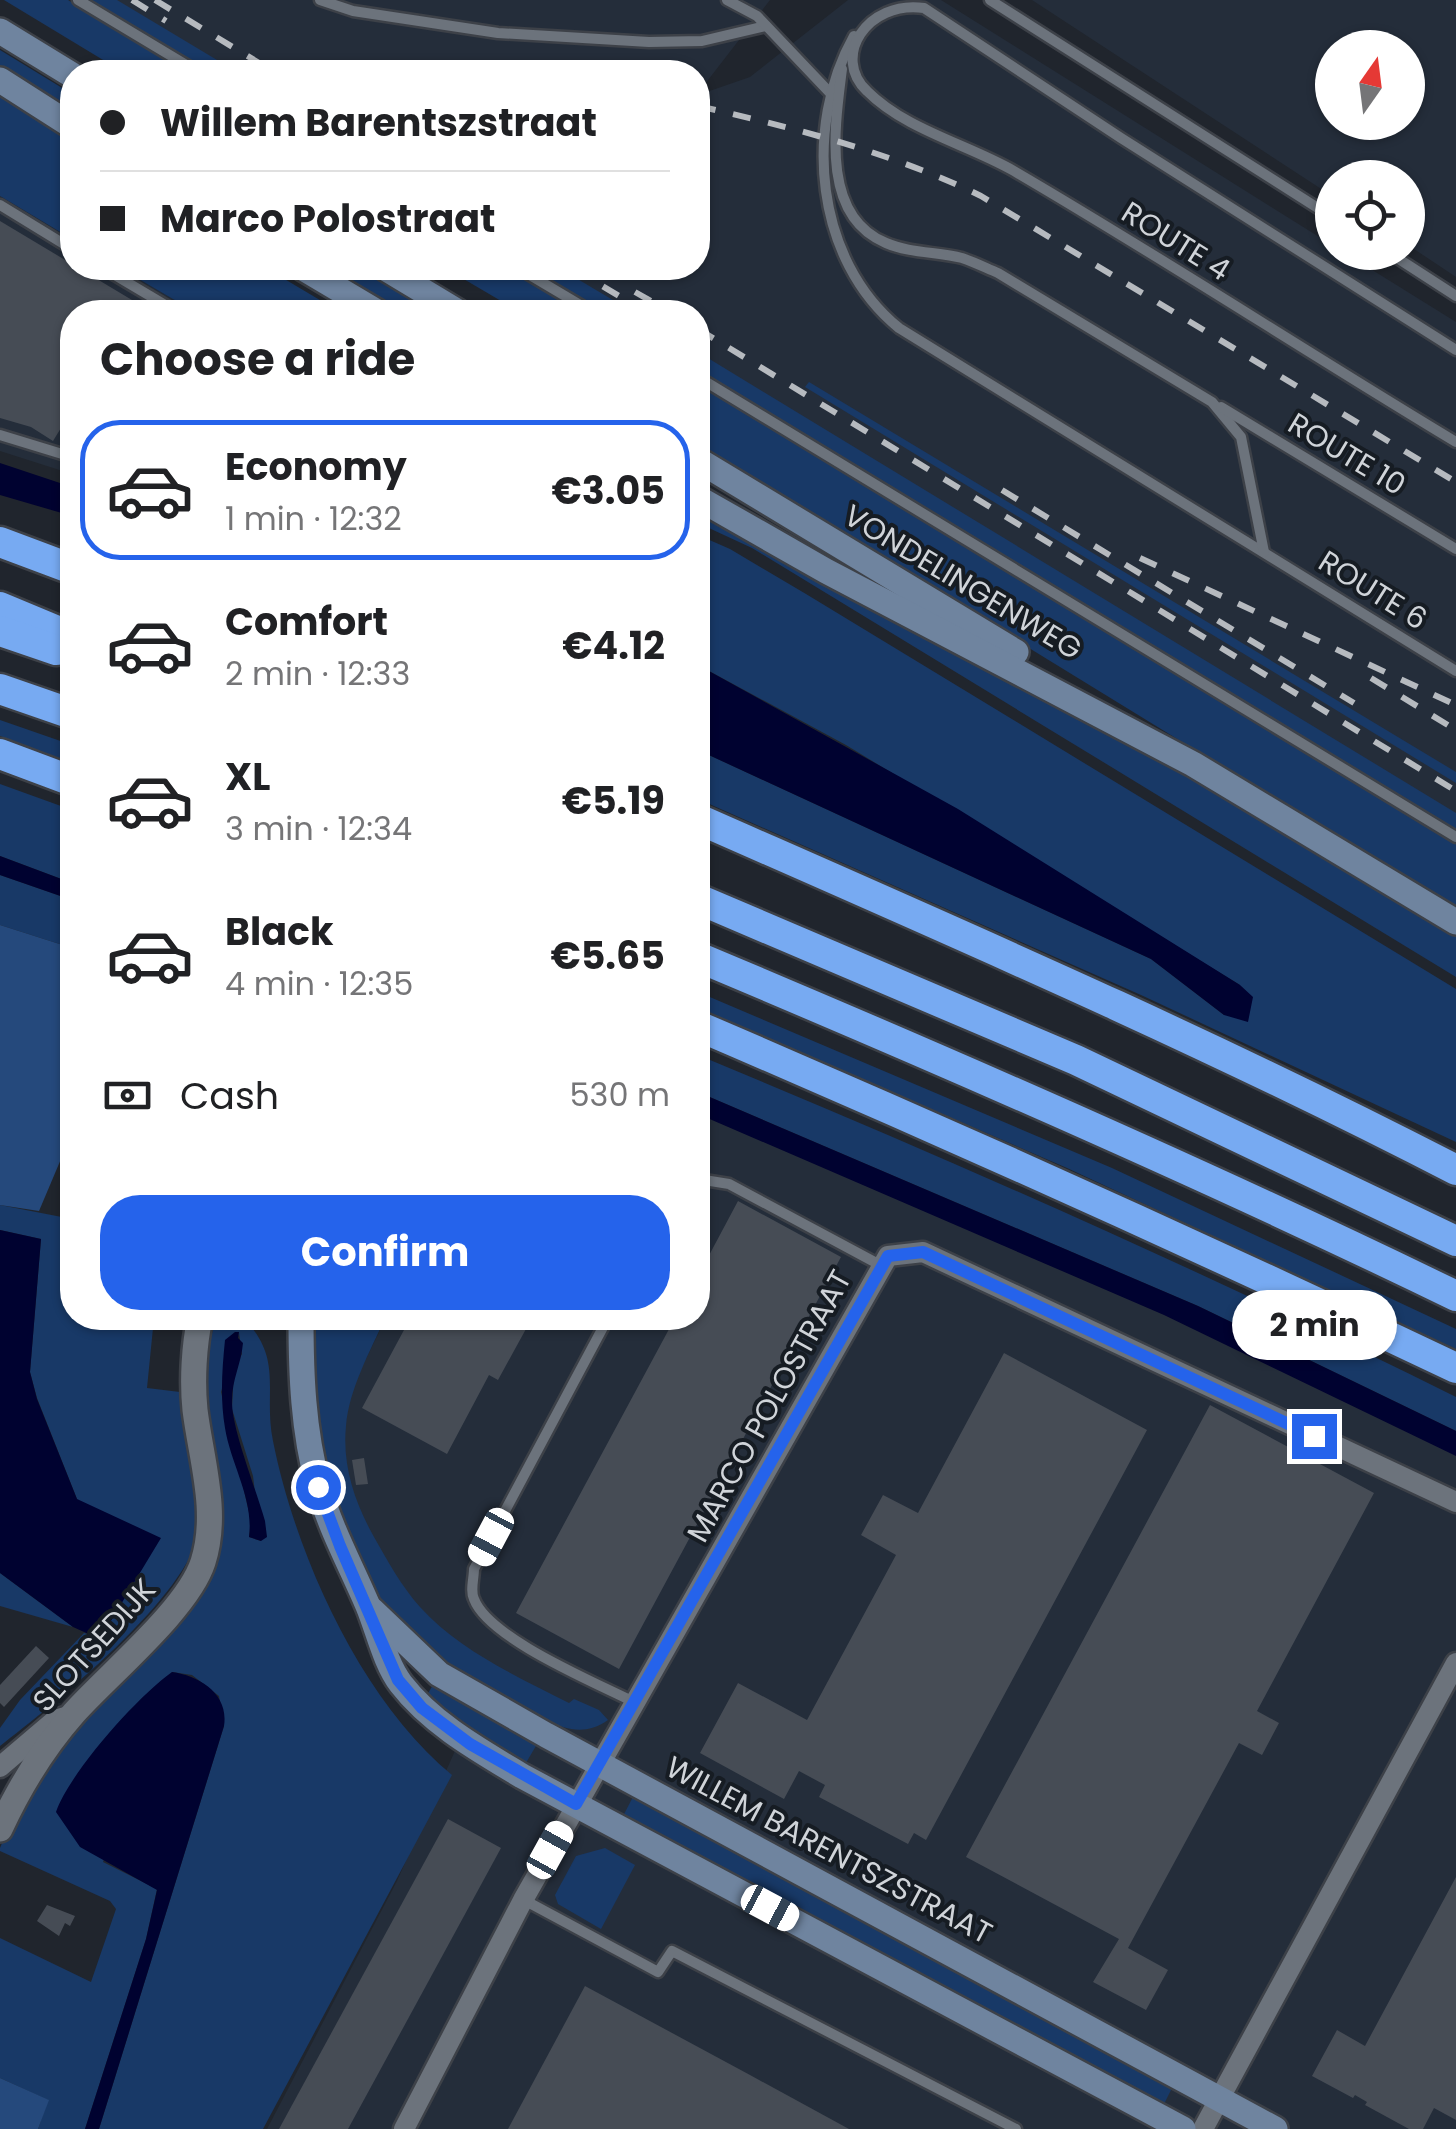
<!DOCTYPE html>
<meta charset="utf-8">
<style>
body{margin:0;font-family:Poppins,sans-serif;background:#f2f2f2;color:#202124;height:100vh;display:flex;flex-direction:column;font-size:38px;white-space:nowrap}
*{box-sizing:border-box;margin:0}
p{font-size:32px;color:#757577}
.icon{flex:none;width:55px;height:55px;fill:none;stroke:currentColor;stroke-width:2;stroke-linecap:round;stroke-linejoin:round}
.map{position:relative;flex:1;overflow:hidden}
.sheet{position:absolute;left:60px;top:300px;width:650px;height:1030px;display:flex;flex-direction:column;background:#fff;border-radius:40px;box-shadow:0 2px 8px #0004}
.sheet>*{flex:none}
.top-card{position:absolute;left:60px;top:60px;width:650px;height:220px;border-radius:40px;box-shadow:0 2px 8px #0004;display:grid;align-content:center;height:220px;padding:0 40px;background:#fff}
.needle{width:65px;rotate:14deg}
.tools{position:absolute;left:1315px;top:30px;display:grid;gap:20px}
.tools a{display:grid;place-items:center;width:110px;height:110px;border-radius:50%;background:#fff;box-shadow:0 2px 8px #0004;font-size:50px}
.end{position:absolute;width:45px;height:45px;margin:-22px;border:12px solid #2563eb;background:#fff;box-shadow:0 0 0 5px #fff}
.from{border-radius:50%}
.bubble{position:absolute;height:70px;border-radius:35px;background:#fff;box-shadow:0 2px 8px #0004;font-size:32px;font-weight:700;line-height:70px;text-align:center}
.car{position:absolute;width:30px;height:60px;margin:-30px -15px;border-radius:12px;box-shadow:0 0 8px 2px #0007;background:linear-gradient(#fff 24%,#345 0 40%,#fff 0 76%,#345 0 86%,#fff 0)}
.top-card b{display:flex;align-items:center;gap:35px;height:95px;font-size:38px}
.top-card b+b{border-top:2px solid #e0e0e0}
.top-card i{width:25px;height:25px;background:#202124}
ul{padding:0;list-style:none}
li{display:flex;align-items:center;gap:30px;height:140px;margin:0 20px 15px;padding:0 20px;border:5px solid transparent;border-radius:40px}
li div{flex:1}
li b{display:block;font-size:38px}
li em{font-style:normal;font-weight:700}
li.active{border-color:#2563eb}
li>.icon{width:90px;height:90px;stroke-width:1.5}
h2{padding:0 40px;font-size:45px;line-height:120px}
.pay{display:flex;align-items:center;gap:25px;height:110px;padding:0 40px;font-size:38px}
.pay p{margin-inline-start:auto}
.primary-button{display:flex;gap:20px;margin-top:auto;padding:20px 40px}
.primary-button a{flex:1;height:115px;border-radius:40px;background:#2563eb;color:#fff;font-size:40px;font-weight:700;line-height:115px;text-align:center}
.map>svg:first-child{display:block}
.built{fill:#242d3a;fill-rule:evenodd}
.green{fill:#183967;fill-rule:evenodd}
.forest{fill:#25497c}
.water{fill:#000230}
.building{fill:#464c55}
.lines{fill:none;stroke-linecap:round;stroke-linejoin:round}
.service-casing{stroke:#3d4148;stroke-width:15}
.minor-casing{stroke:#3d4148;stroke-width:25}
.tertiary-casing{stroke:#3d4148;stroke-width:30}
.secondary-casing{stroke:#3d4148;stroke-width:30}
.motorway-casing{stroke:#3d4148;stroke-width:35}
.service{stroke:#6c737c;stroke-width:10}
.minor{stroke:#6c737c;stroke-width:20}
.tertiary{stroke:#6c737c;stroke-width:25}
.secondary{stroke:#6f849f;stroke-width:25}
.motorway{stroke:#77aaf2;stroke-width:30}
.rail{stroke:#b6babf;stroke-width:6;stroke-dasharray:18 18;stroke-linecap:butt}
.route{stroke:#2563eb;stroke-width:12}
.labels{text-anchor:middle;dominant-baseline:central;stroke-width:8;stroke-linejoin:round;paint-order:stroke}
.street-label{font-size:30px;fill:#d0d4d9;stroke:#161c23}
</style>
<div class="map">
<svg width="1456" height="2129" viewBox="0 0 1456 2129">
<rect width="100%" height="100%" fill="#20252d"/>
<g class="built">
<path d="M94,0h676l-72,93v-21h-485z"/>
<path d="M848,0h93l391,245v7l13,1 111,69v506l-758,-461v-55h-90l-74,-44h164v-173l52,-18z"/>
<path d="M1032,0h424v277l-48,-32v-67h-76v18zM1332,48h76v74h-76z"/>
<path d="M0,196l72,43v29h48l75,44h-123v162l-72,-23z"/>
<path d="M698,1104l758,339v686h-1189l130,-248 94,-211 -70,-52 -74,-119 -4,-68 5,-36 38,-77h312z"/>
</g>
<g class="green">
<path d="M4,0h64l119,72h-64z"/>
<path d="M88,0h29l120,72h-30z"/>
<path d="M0,50l72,44v18l-72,-44z"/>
<path d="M0,94l72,44v101l-72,-43z"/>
<path d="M120,268h146l74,44h-145z"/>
<path d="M329,268h29l73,44h-28z"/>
<path d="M445,268h63l74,44h-62z"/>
<path d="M527,268h32l74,44h-32z"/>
<path d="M698,352l758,461v19l-758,-461z"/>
<path d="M809,382l647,390v11l-651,-396z"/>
<path d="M698,383l758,459v68l-758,-465z"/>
<path d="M698,514h14l461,250 283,171v42l-704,-429 -54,-25z"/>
<path d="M698,535l32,14 76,45 650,395v153l-315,-147 -443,-196v-49l453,209 73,56 16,-30 -394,-240 -148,-80z"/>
<path d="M0,720l72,25v18l-72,-27z"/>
<path d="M0,784l72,26v73l-72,-27z"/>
<path d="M0,875l72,25v48l-72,-23z"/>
<path d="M698,992l414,176 344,161v20l-389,-181 -369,-160z"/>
<path d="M698,1055c256,106 510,218 758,342v34l-258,-125 -500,-214z"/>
<path d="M0,1205l72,14v99h82l-7,70 33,4c-1,46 23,90 19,137 -6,64 -148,178 -199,217v-18l20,-28 64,-67 9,3 -16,-137 -40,-101 -7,-26 11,-133 -41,-9z"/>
<path d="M221,1318l23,1c40,40 19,74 29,122 23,115 88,259 179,334l-189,354h-164l125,-403 -5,-30 -27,-21 -20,-3 -69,190 54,27 -11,50 -61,190h-47l10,-29 -48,-22v-140l91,44 25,-73 -6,-8 -110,-50v-3l25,-61 174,-202 7,-202 3,-38 5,-19zM239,1333l3,21 -8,16 -2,39 21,67 8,65 -12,-4 2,-16 -30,-129z"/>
<path d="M311,1318h74c-15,34 -36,71 -39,108 -4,40 9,77 28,111 13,23 28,50 46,70 40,44 98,70 149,96l5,-4 25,11 9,10c-33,23 -60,0 -90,-16 -48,-24 -96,-52 -130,-94 -63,-77 -71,-198 -77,-292z"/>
<path d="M0,1573l73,54 -73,-21z"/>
<path d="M434,1683l106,56 -17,29 -61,-41 -35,-32z"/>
<path d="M636,1791l539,291 -14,28 -540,-290z"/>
<path d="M605,1848l30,17 -34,64 -43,-25 -3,-9 21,-39z"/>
</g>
<g class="forest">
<path d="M0,925l72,23v185l-33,78 -39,-6z"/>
<path d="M0,2078l49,22 -11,29h-38z"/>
</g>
<g class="water">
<path d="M0,463l72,24v29l-72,-21z"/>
<path d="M698,665l260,144 282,176 13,12 -5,25 -24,-7 -73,-56 -453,-209z"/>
<path d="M0,856l72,27v17l-72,-25z"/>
<path d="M698,1092l500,214 258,125v25l-292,-141 -466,-201z"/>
<path d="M0,1230l41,9 -11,133 7,27 40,100 84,39 -55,91 -13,7 -20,-9 -73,-54z"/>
<path d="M235,1332h4l-1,6 5,5c-2,23 -12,37 -11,62 2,30 24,84 33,116l2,16 -6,4 -12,-4c5,-38 -18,-72 -24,-109 -5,-30 -3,-58 0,-88z"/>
<path d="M172,1672c28,4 57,22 52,54l-125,403h-14l61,-190 11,-49 -77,-43 -24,-35c14,-40 81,-115 116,-140z"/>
</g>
<g class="building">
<path d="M0,221l137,82 -6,9h-59v98l-19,31 -22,-14 -31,-9z"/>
<path d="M738,1201l103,56 -222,412 -103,-56 159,-295h23v-42z"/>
<path d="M399,1318h133l-34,62 -9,-5 -42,79 -85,-46 42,-78 -9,-5z"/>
<path d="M1004,1353l143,77 -221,410 -12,-7 -6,11 -89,-47 6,-12 -26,-14 -15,28 -84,-46 38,-70 69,37 89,-165 -35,-20 22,-40 35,18z"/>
<path d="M1210,1405l164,88 -117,218 22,12 -17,32 -23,-12 -111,205 40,22 -22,40 -53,-28 26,-43 -153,-82z"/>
<path d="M364,1458l4,26 -12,1 -4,-25z"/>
<path d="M36,1646l13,12 -45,49 -4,-4v-18z"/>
<path d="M448,1819l53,29 -123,226 -30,55h-69z"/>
<path d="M1456,1877v243l-22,-12 -11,21h-14l-44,-24 2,-3 -12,-7 -2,3 -41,-22 25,-46 28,16z"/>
<path d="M47,1905l28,11 -5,10 -5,-3 -6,13 -22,-15z"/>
<path d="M585,1986l165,89 99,54h-341z"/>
</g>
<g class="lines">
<defs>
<g id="service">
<path d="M78,0l120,72"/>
<path d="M320,0l33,11 145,22 151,9 53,-1 64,-15"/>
<path d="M727,0l30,16 76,80"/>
<path d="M990,0l342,217"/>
<path d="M854,36c-51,91 -39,224 45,292l557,343"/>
<path d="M842,69c-7,56 -22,147 44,174 23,10 52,9 76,15 12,4 24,10 36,15l214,129 29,35 23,115"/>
<path d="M0,205l72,44"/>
<path d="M1388,252l68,44"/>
<path d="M103,268l74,44"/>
<path d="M518,268l74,44"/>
<path d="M1456,350l-335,-212 -197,-130c-57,-8 -93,49 -57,83 39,39 100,53 147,80 149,87 294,182 442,271"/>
<path d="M698,377l758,460"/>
<path d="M1221,407l235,142"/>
<path d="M0,435l72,22"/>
<path d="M698,1179l31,5 153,82"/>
<path d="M608,1318l-134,251c0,9 -4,22 0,30 15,40 123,84 162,104"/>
<path d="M524,1900l134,72 14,-21 344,178"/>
</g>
<g id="minor">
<path d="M0,1767l55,-47 10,-3"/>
<path d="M404,2129l119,-229 365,-644 35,-4 533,250"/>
<path d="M1203,2129l253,-466"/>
</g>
<path id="tertiary" d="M0,1829c19,-41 44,-82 74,-116 35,-39 114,-104 129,-151 16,-50 -2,-103 -8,-152 -3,-29 -1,-65 5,-92"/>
<g id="secondary">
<path d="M0,31l72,44"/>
<path d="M0,80l72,46"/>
<path d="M303,268l74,44"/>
<path d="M385,268l73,44"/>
<path d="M698,460l318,192"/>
<path d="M698,498l128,73 367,193 263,158"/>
<path d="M301,1318c0,56 2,112 17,167 12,43 33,81 50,121 10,24 17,57 33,78 31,40 78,66 121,92l661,353"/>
<path d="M372,1610l67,64 107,61 729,394"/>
</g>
<g id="motorway">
<path d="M0,542l72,27"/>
<path d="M0,607l72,30"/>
<path d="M0,631l56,19"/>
<path d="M0,689l72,25"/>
<path d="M0,754l72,27"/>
<path d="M698,819c254,112 511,223 758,351"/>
<path d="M698,899l378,161 380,181"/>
<path d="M698,957c255,107 509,218 758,339"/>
<path d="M698,1026c255,109 507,223 758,342"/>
</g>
</defs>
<use href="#service" class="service-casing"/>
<use href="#minor" class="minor-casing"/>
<use href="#tertiary" class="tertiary-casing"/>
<use href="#secondary" class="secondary-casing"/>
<use href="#motorway" class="motorway-casing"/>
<use href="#service" class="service"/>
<use href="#minor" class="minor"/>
<use href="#tertiary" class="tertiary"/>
<use href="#secondary" class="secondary"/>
<use href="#motorway" class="motorway"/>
<g class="rail">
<path d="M132,0l34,21"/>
<path d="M155,0l119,72"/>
<path d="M698,106c96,22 193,46 283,90l475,286"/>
<path d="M572,268l74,44"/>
<path d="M635,292l35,20"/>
<path d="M698,329l758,462"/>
<path d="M1002,490l352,213"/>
<path d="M1140,558l316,147"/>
<path d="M1371,678l85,52"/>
</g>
</g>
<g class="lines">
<path class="route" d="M318,1487l22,59 58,134 24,28 48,36 106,60 312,-548 35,-4 391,184"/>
</g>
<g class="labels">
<g class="street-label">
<text transform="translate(1176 241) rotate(32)">ROUTE 4</text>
<text transform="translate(1347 454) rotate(31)">ROUTE 10</text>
<text transform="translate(963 582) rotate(31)">VONDELINGENWEG</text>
<text transform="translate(1373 590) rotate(32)">ROUTE 6</text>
<text transform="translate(769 1406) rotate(-61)">MARCO POLOSTRAAT</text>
<text transform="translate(94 1645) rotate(-48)">SLOTSEDIJK</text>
<text transform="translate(829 1850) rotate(28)">WILLEM BARENTSZSTRAAT</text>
</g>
</g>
</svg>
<div class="tools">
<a><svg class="needle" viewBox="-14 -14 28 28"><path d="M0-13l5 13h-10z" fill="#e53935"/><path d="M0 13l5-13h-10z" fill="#757577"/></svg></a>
<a><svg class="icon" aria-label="locate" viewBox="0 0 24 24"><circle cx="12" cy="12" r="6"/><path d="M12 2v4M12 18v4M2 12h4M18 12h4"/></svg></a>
</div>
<i class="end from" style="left:318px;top:1487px"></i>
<i class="end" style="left:1314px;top:1436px"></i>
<div class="bubble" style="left:1232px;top:1290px;width:165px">2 min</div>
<i class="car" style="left:491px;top:1537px;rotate:208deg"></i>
<i class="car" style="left:550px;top:1850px;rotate:29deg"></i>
<i class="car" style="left:770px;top:1908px;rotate:118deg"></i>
<div class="top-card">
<b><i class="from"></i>Willem Barentszstraat</b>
<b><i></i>Marco Polostraat</b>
</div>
<section class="sheet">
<h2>Choose a ride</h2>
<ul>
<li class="active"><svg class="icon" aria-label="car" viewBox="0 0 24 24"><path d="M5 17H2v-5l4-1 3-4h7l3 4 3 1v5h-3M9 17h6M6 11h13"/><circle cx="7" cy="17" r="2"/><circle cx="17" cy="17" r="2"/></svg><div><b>Economy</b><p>1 min · 12:32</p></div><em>€3.05</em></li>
<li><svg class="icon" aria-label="car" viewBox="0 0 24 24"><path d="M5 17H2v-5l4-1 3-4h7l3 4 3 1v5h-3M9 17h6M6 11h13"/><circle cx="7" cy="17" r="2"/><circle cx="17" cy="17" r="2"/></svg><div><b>Comfort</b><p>2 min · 12:33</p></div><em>€4.12</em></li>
<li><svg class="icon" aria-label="car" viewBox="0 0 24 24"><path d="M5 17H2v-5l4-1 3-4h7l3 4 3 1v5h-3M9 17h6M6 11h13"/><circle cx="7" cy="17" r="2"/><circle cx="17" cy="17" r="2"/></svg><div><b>XL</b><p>3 min · 12:34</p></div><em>€5.19</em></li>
<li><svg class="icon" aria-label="car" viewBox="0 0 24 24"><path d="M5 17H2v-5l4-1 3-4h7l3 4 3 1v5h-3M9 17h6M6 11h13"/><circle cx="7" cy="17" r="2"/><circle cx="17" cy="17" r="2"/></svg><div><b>Black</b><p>4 min · 12:35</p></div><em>€5.65</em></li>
</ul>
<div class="pay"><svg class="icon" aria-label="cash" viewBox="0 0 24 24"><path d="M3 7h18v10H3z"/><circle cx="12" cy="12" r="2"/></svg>Cash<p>530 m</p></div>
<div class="primary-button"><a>Confirm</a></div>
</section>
</div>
